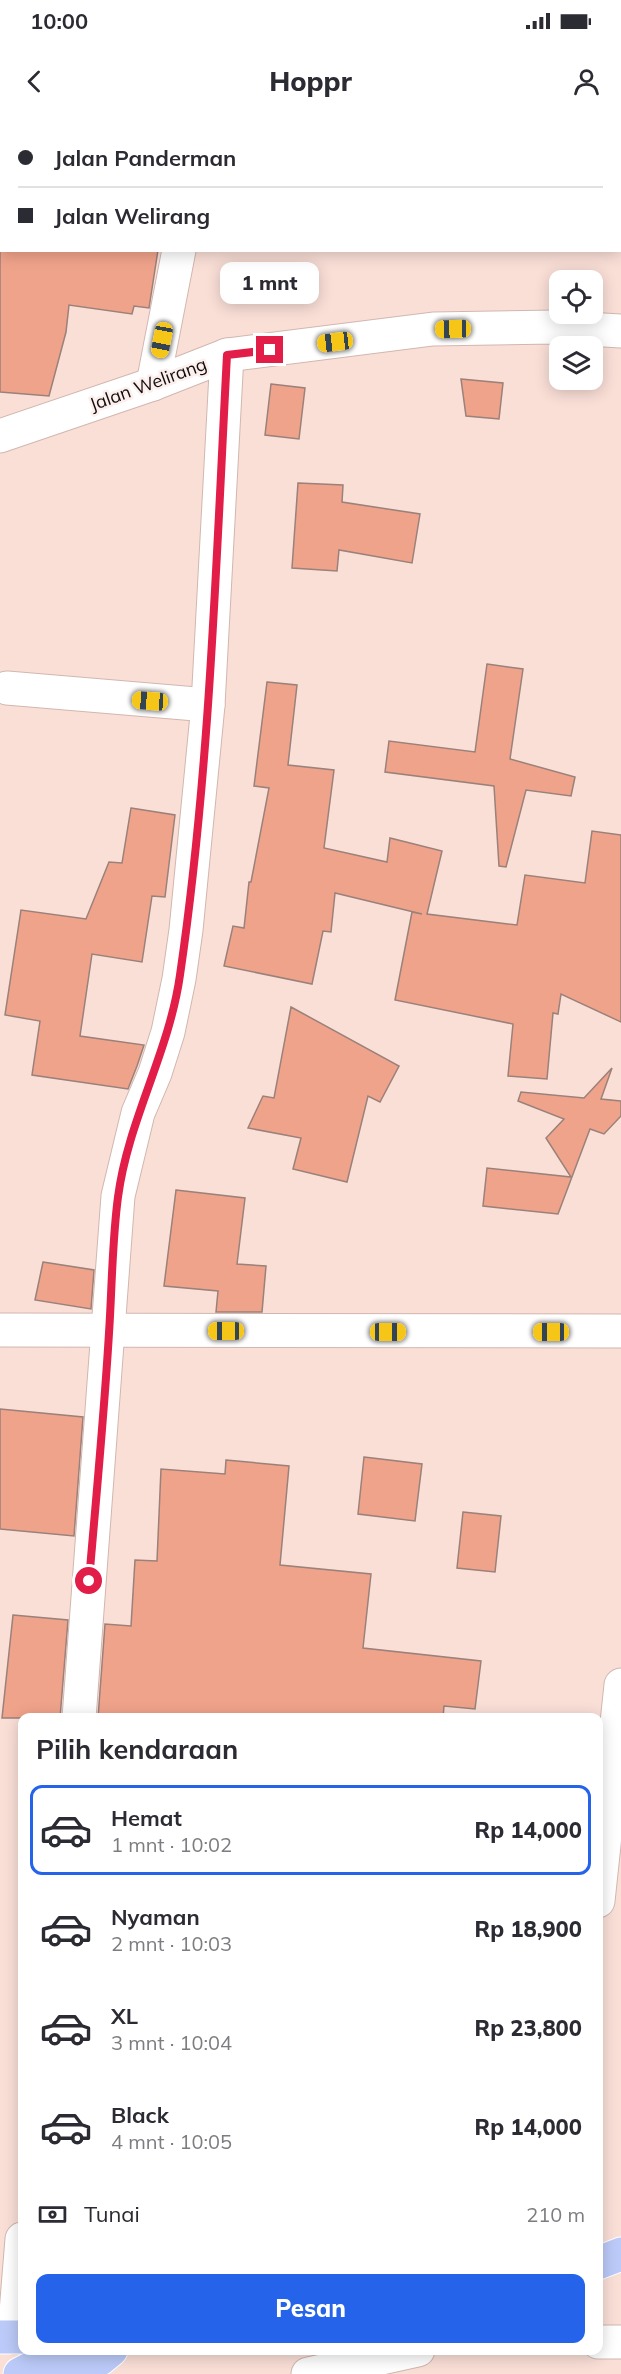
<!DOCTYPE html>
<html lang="id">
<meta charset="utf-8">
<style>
body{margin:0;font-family:Mulish,sans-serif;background:#f7f7f7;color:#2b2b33;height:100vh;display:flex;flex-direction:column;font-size:22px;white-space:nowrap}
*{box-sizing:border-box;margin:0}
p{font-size:20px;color:#7c7c81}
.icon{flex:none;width:33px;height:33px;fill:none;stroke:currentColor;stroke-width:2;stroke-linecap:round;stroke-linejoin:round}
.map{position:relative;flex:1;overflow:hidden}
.panel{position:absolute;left:18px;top:1593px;width:585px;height:642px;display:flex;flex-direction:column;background:#fff;border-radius:12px;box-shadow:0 3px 15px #0003}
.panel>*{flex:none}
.hud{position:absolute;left:0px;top:0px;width:621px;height:132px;box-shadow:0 3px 15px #0003;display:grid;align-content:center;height:132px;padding:0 18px;background:#fff}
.fabs{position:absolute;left:549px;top:150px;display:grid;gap:12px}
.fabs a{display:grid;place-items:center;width:54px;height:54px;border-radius:12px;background:#fff;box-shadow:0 3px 15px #0003;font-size:30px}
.end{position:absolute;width:27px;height:27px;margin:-14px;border:8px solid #e11d48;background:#fff;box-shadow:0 0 0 3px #fff}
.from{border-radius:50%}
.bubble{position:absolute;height:42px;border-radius:12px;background:#fff;box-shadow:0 3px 15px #0003;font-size:20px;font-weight:800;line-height:42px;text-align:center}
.car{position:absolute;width:18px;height:36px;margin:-18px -9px;border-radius:8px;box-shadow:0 0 4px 2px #0007;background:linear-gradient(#f5c518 24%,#345 0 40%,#f5c518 0 76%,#345 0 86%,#f5c518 0)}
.hud b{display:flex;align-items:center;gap:21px;height:57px;font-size:22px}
.hud b+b{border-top:2px solid #e1e1e2}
.hud i{width:15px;height:15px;background:#2b2b33}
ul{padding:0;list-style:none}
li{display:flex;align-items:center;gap:18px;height:90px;margin:0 12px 9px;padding:0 6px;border:3px solid transparent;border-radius:12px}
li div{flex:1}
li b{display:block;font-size:22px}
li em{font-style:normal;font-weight:800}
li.selected{border-color:#2563eb}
li>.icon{width:54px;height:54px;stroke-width:1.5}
h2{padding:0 18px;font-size:27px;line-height:72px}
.pay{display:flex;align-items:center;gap:15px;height:66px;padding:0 18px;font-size:22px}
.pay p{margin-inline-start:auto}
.cta{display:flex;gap:12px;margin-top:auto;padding:12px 18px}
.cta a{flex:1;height:69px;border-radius:12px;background:#2563eb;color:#fff;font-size:24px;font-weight:800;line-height:69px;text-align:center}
.status{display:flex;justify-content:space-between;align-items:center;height:42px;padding:0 30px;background:#fff;direction:ltr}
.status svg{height:16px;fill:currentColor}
header{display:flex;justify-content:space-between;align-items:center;height:78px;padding:0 18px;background:#fff;font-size:27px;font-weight:800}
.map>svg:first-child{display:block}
.building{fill:#f0a38b;stroke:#9a817a;stroke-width:1.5}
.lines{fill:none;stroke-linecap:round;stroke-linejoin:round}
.minor-casing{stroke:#d1b7af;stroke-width:35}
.major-casing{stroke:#fff;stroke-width:35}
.minor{stroke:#fff;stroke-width:33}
.major{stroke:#bbcaf8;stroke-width:33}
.route{stroke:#e11d48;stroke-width:8}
.labels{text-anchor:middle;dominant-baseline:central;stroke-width:5;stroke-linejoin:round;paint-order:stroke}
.street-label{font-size:18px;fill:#140c09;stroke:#fbf0ed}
</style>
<div class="status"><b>10:00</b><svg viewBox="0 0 49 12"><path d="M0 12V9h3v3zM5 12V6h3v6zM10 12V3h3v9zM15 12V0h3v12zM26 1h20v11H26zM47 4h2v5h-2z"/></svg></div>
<header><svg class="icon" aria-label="back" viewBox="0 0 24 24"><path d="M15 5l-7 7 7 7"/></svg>Hoppr<svg class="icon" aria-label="person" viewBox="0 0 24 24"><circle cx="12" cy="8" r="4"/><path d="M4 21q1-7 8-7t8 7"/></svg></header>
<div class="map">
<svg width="621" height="2254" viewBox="0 0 621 2254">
<rect width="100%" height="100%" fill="#fadfd7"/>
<g class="building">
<path d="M0,130h158l-9,58 -15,-2 -2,8 -63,-9 -3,27 -17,64 -49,-4z"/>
<path d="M461,259l42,4 -4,36 -33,-3z"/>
<path d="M271,264l34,4 -6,51 -34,-4z"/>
<path d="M298,363l45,2 -1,17 78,12 -8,49 -73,-13 -2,21 -45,-3z"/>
<path d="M487,544l36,5 -13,90 65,18 -4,19 -45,-6 -20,77 -7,-1 -5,-80 -109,-14 4,-31 86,11z"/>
<path d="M267,562l30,3 -9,80 46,5 -10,78 63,14 3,-24 52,13 -15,63 90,11 8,-50 60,8 7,-52 29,4v187l-60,-28 -3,20 -5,-1 -6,66 -39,-3 5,-52 -118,-24 17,-88 10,2 -87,-21 -4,39 -8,-1 -11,53 -88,-18 9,-40 11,2 5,-46h2l18,-94 -15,-2z"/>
<path d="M131,688l44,7 -10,82 -13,-1 -10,66 -50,-8 -12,82 64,9 -7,21 -9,23 -96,-14 8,-54 -35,-6 16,-105 65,9 23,-57 13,1z"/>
<path d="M291,887l108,59 -19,36 -12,-6 -21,86 -54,-13 8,-31 -53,-10 15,-32 11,2z"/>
<path d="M612,948l-11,31 20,2v15l-17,18 -14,-5 -32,85 -75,-8 4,-38 84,9 -25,-39 18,-19 -46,-18 3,-9 63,6z"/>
<path d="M176,1070l69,8 -8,66 29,2 -4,46h-46l2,-21 -54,-5z"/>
<path d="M43,1142l51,8 -3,39 -56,-9z"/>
<path d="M0,1289l83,8 -9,119 -74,-7z"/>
<path d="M364,1337l58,7 -7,57 -57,-7z"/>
<path d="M226,1340l63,6 -9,99 91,9 -8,74 118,13 -6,48 -31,-3 -1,12h-345l7,-94 26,2 4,-66 22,1 4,-92 64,5z"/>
<path d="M463,1392l38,4 -6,56 -38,-4z"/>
<path d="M13,1495l55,5 -8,98h-58z"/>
</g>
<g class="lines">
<defs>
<g id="minor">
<path d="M204,2v-2"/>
<path d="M0,4h2"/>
<path d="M153,264l26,-134"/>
<path d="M0,316l153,-52 74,-29 206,-26 122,-2 66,4"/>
<path d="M7,568l201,17"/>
<path d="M0,1210l621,1"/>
<path d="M79,1598l39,-522 20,-83 17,-40 13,-41 11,-53 7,-49 22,-225 19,-350"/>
<path d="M598,1781l23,-216"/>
<path d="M14,2217l8,-98"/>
<path d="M598,2222h23"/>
<path d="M308,2254l110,-24"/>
</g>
<g id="major">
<path d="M598,2143l23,-9"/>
<path d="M0,2217h22"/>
<path d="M20,2254l10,-5 70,-10 11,-9"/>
</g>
</defs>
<use href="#minor" class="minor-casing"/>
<use href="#major" class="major-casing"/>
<use href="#minor" class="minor"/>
<use href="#major" class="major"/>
</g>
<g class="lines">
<path class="route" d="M89,1461c7,-82 15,-165 20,-248 3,-45 3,-91 9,-136 10,-77 51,-144 62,-222 30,-205 36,-413 47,-620l43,-5"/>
</g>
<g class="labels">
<g class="street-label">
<text transform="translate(148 264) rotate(-20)">Jalan Welirang</text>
</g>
</g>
</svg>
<div class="fabs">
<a><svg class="icon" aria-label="locate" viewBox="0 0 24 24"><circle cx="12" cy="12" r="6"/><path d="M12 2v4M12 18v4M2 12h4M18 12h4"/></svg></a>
<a><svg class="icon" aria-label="layers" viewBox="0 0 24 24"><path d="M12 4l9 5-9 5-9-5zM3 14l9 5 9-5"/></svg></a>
</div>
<i class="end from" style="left:89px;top:1461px"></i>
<i class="end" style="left:270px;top:230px"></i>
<div class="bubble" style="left:220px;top:142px;width:99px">1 mnt</div>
<i class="car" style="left:453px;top:209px;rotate:269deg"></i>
<i class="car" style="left:162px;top:220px;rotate:191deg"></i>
<i class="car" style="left:335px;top:222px;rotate:263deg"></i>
<i class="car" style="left:150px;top:581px;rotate:274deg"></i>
<i class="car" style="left:226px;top:1211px;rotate:270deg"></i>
<i class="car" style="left:388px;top:1212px;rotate:90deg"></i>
<i class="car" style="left:551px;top:1212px;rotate:270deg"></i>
<div class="hud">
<b><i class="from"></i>Jalan Panderman</b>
<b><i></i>Jalan Welirang</b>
</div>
<section class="panel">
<h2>Pilih kendaraan</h2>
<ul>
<li class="selected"><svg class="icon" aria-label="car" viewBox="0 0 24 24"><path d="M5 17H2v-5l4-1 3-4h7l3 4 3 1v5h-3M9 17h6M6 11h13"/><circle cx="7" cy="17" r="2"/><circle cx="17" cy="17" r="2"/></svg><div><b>Hemat</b><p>1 mnt · 10:02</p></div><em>Rp 14,000</em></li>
<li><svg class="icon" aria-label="car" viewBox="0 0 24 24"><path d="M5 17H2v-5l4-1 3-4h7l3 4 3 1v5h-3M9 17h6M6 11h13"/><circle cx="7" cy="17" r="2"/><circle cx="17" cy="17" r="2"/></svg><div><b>Nyaman</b><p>2 mnt · 10:03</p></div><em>Rp 18,900</em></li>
<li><svg class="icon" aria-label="car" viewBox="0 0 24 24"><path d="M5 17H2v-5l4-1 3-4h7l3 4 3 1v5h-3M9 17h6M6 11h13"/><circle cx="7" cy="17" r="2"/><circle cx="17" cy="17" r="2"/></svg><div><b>XL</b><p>3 mnt · 10:04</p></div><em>Rp 23,800</em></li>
<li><svg class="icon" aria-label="car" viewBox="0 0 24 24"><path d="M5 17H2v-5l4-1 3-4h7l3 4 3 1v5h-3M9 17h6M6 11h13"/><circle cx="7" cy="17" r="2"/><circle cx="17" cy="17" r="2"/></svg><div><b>Black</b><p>4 mnt · 10:05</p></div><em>Rp 14,000</em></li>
</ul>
<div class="pay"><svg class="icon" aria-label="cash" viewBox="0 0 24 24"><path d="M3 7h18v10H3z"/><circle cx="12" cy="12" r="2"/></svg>Tunai<p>210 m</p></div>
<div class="cta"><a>Pesan</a></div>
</section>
</div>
